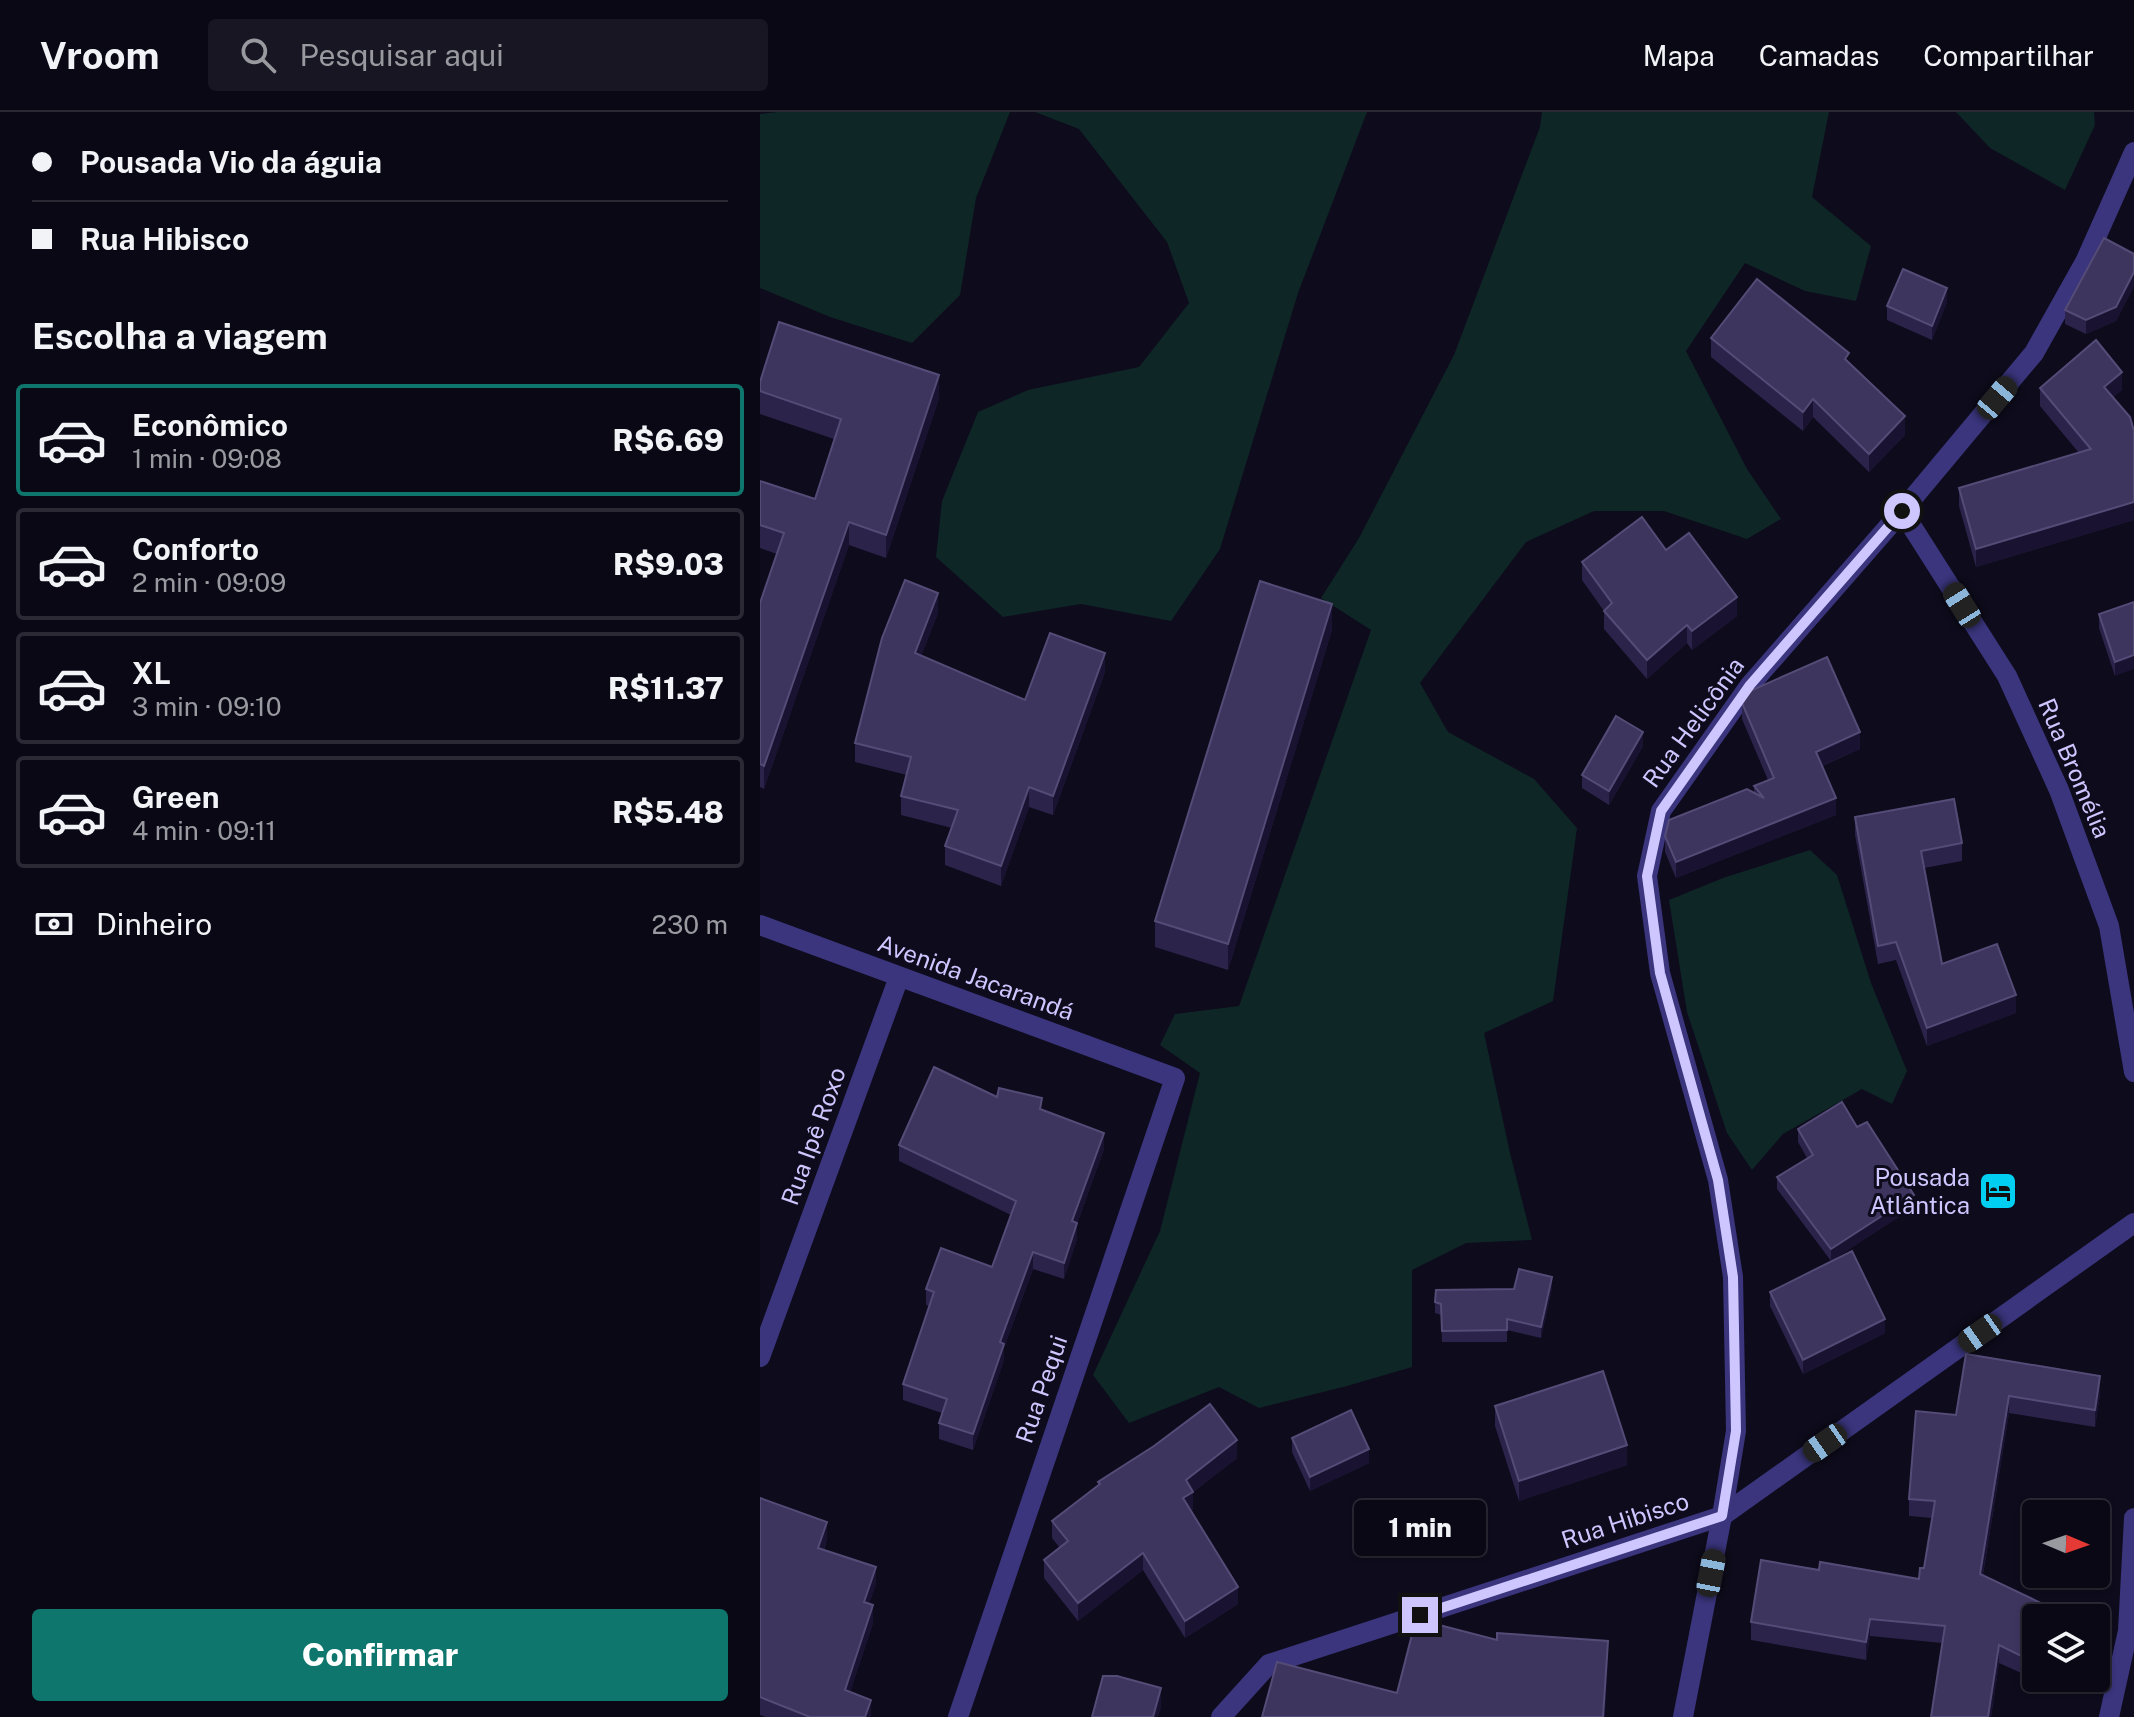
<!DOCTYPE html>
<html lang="pt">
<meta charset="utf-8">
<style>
body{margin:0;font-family:"Public Sans",sans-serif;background:#181622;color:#f1f3f6;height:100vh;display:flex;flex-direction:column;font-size:30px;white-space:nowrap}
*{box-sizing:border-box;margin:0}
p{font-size:26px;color:#999aa0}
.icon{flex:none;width:44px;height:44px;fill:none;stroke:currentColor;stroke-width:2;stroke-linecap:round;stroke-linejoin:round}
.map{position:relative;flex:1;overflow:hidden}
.panel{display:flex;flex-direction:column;background:#0a0815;width:760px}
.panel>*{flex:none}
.hud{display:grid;align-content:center;height:176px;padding:0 32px;background:#0a0815}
.needle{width:52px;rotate:92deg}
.fabs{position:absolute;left:1262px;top:1388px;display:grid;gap:16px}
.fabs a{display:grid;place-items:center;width:88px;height:88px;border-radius:8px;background:#0a0815;box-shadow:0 2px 6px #0004,0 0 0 2px #2a2934;font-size:40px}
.end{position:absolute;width:36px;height:36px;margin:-18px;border:10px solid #cec6ff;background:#111;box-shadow:0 0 0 4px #111}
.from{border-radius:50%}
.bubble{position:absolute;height:56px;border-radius:8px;background:#0a0815;box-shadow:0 2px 6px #0004,0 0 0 2px #2a2934;font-size:26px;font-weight:800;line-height:56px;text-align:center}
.car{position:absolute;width:24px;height:48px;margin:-24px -12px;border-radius:10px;box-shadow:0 0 6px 2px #0007;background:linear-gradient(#222 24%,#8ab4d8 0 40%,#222 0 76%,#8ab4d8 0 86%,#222 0)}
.hud b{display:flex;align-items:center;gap:28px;height:76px;font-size:30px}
.hud b+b{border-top:2px solid #2a2934}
.hud i{width:20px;height:20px;background:#f1f3f6}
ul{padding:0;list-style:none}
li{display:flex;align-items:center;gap:24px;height:112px;margin:0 16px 12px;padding:0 16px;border:4px solid #2a2934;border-radius:8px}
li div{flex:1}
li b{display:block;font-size:30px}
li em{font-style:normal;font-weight:800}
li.on{border-color:#0f766e}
li>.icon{width:72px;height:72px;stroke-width:1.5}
h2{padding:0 32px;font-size:36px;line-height:96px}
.pay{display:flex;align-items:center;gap:20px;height:88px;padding:0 32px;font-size:30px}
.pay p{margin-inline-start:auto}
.button{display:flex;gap:16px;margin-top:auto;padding:16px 32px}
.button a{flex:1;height:92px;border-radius:8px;background:#0f766e;color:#fff;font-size:32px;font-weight:800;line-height:92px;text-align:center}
header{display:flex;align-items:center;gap:48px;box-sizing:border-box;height:112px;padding:0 40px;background:#0a0815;border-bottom:2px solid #2a2934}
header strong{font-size:38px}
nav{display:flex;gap:44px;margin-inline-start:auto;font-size:28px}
.search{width:560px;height:72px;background:#181622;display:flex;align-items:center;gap:20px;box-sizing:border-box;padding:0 28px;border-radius:8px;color:#999aa0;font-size:30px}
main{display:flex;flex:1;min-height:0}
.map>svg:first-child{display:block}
.green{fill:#0e2626}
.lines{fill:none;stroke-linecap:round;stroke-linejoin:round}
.minor{stroke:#3a357c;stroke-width:20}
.wall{fill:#2c234b}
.shaded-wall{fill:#191230}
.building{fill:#3e355e;stroke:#544c77;stroke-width:2}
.route{stroke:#cec6ff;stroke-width:10}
.labels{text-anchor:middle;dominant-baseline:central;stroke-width:6;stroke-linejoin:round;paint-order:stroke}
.street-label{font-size:24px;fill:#cec6ff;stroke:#0e0b1c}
.poi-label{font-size:24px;fill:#cec6ff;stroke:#0e0b1c;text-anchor:end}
</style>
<header>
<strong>Vroom</strong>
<div class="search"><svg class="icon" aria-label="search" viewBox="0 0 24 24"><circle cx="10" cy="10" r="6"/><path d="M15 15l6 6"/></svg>Pesquisar aqui</div>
<nav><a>Mapa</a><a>Camadas</a><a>Compartilhar</a></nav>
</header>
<main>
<section class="panel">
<div class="hud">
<b><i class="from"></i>Pousada Vio da águia</b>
<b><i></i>Rua Hibisco</b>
</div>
<h2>Escolha a viagem</h2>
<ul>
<li class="on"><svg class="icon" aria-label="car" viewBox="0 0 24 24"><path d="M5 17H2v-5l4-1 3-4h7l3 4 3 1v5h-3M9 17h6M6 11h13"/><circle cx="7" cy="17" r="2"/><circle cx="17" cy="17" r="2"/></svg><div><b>Econômico</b><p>1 min · 09:08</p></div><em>R$6.69</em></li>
<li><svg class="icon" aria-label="car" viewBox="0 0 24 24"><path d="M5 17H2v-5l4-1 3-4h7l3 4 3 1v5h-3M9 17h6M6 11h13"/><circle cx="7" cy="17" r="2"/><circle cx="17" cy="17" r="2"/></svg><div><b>Conforto</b><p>2 min · 09:09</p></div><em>R$9.03</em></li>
<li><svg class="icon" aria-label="car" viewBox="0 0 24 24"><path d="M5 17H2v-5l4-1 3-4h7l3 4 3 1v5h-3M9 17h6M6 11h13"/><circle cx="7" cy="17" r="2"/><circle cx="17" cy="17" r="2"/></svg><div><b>XL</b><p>3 min · 09:10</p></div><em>R$11.37</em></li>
<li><svg class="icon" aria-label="car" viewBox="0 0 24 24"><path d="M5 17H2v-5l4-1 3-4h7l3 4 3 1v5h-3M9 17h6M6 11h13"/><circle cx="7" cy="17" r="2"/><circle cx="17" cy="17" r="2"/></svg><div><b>Green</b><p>4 min · 09:11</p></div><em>R$5.48</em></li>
</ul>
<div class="pay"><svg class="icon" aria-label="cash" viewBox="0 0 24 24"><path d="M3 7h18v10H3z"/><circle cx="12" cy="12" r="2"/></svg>Dinheiro<p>230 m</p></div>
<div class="button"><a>Confirmar</a></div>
</section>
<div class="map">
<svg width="1374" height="1605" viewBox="0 0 1374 1605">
<rect width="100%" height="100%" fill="#0e0b1c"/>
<g class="green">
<path d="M18,0h232l-34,86 -16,97 -48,48 -82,-26 -70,-29v-174z"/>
<path d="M275,0h332l-69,181 -78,256 -49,72 -90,-17 -78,13 -67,-60 6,-56 36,-89 50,-22 111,-23 50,-64 -22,-61 -88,-113z"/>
<path d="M782,0h287l-17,85 59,49 -15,55 -51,-10 -60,-28 -59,88 61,118 34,50 -34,20 -83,-28h-70l-68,31 -106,141 28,49 86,47 43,49 -24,173 -69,32 26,120 22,87 -66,3 -54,27v97l-65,19 -88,22 -40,-21 -90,36 -36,-48 67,-144 40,-158 -40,-28 15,-31 64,-8 132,-376 -50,-32 38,-60 95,-183 86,-228z"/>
<path d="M1196,0h138l1,13 -30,65 -75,-42z"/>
<path d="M1050,738l27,25 34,108 36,88 -15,33 -30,-15 -79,45 -31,36 -25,-37 -40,-121 -18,-112 54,-22z"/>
</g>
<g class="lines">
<g class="minor">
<path d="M1142,399l105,165 52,114 50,136 25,146"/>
<path d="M0,813l415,153 -217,639"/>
<path d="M0,1245l139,-380"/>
<path d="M461,1605l48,-53 453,-148 412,-293"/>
<path d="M923,1605l39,-201 14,-85 -3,-154 -15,-97 -58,-207 -13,-97 14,-65 89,-126 152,-174 132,-158 51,-91 49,-110"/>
<path d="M1349,1605l19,-86 6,-113"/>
</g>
</g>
<g class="wall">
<path d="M1374,142v32l-18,35 -30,13 -21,-10v-14z"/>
<path d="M1187,190l-15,38 -45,-20v-14z"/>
<path d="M951,226l138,25 56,72 -36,37 -56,-55 -10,14 -92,-74z"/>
<path d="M0,270l179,16 -53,160 -37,-13 -85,244 -4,-2v-184l17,-49 -17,-6v-67l55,18 19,-60 -74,-25z"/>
<path d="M1280,276l82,2 -9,7 21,34v89l-158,47 -17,-61v-18l120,-35 -39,-47z"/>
<path d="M906,438l71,66 -45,34 -5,-7 -40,36 -43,-50v-18l-22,-31v-18z"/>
<path d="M1374,490l-19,74 -16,-48v-14z"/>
<path d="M178,501l-17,43 104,44 80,-28 -52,143 -24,-8 -28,79 -56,-21v-19l7,-18 -51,-13v-19l6,-21 -52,-13v-19z"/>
<path d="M572,518l-104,340 -73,-23v-26z"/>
<path d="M982,591l118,46 -38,17 14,49 -160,63 -11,-26v-16l89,-44v-6l14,-6 -26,-61z"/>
<path d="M883,634l-34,59 -27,-17v-13z"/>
<path d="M1095,705l107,26v18l-38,7 18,96 74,49 -89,33 -31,-86 -18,4 -23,-129z"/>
<path d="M237,985l45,13 62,39 -27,75v15l-13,40 -31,-10 -29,79v12l-31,90 -34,-11v-16l3,-10 -39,-13v-16l26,-78 -3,-1v-16l66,-22 19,-52 -112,-54v-16z"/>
<path d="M1097,1015l57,80 -83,54 -54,-72v-12l30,-19 -9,-16v-13z"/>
<path d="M792,1176l-11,50 -34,-8v12h-65l-1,-27 -6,-2v-11z"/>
<path d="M1010,1180l115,41 -82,41 -33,-68z"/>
<path d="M1206,1242l134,40 -5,33 -86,-14 -26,162 81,43h-28v60h7l-2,4 -42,-19 -8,54h-60l11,-74 -72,-7 -4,24 -115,-20v-18l68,-52 100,9 5,-11 8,-50 -23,-2v-17l47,-84z"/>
<path d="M735,1294l132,59 -108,36 -24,-75z"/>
<path d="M532,1326l77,25 -59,28 -18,-39z"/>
<path d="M477,1346l-44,34v17l-2,2 47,93 -53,34 -42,-68 -65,51 -34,-43v-18l16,-12 -8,-10v-17l46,-36v-3z"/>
<path d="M0,1386l67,41 -3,11 52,34 -7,20 4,19 -23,69 21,25h-105l-6,-2z"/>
</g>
<g class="shaded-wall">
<path d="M1374,160v14l-18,35 -30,13v-14z"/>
<path d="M1187,176v14l-15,38v-14z"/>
<path d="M1362,260v18l-18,15v-18z"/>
<path d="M179,263v23l-53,160v-23z"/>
<path d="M1053,287v18l-10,14v-19z"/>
<path d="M1145,304v19l-36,37v-18z"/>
<path d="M1374,390v18l-158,47v-18z"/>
<path d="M89,410v23l-85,244v-23z"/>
<path d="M178,481v20l-23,59v-19z"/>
<path d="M977,485v19l-45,34v-19z"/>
<path d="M572,492v26l-104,340v-26z"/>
<path d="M927,513v18l-40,36v-19z"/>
<path d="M345,541v19l-52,143v-19z"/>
<path d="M1374,543v14l-19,7v-14z"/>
<path d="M883,620v14l-34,59v-14z"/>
<path d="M1100,620v17l-44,19v-16z"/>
<path d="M269,675v20l-28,79v-20z"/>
<path d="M1076,686v17l-160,63v-16z"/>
<path d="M1256,883v18l-89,33v-18z"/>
<path d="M344,1021v16l-27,75v15l-13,40v-16l8,-42z"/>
<path d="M1154,1083v12l-83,54v-12z"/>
<path d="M273,1140v17l-29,79v12l-31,90v-16l27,-92z"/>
<path d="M792,1165v11l-11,50v-11z"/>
<path d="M1125,1207v14l-82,41v-14z"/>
<path d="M1340,1264v18l-5,33v-17z"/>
<path d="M1249,1284v17l-29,178v-17z"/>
<path d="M477,1328v18l-47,36 3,-2v17l-10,7v-18l3,-18z"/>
<path d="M867,1333v20l-108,36v-20z"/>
<path d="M609,1337v14l-59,28v-14z"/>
<path d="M67,1410v17l-9,27v-18z"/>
<path d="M383,1441v17l-65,51v-18z"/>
<path d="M116,1455v17l-12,35v-17z"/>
<path d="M478,1475v17l-53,34v-17z"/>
<path d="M113,1493v18l-28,85v-18z"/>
<path d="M1110,1507v17l-4,24v-18z"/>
<path d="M848,1529v20l-3,56h-2z"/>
<path d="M1239,1533v18l-8,54h-3z"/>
<path d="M401,1576v20l-3,9h-5z"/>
<path d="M111,1588v17h-6z"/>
</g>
<g class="building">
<path d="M1344,126l30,16v18l-18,35 -30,13 -21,-10z"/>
<path d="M1143,157l44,19 -15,38 -45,-20z"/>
<path d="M997,167l92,74 -4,6 60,57 -36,38 -56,-55 -10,13 -92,-74z"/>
<path d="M19,210l160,53 -53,160 -37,-13 -85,244 -4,-2v-161l24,-70 -24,-8v-44l55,18 26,-80 -81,-28v-9z"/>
<path d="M1336,228l26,32 -18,15 26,30 4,14v71l-158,47 -17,-61 132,-39 -51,-61z"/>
<path d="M882,405l24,33 23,-17 48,64 -45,34 -5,-6 -40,35 -43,-49 8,-8 -30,-41z"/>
<path d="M145,468l33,13 -23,60 110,47 25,-67 55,20 -52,143 -24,-9 -28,79 -56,-20 13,-36 -57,-14 10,-39 -56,-14 27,-105z"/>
<path d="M500,469l72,23 -104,340 -73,-23z"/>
<path d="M1374,490v53l-19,7 -16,-48z"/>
<path d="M1067,545l33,75 -44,20 20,46 -160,64 -11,-26 4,-16 78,-31 17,9 -10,-12 20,-8 -32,-75 8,-12z"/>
<path d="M856,604l27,16 -34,59 -27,-16z"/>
<path d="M1194,687l8,44 -41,8 21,113 55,-20 19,51 -89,33 -31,-86 -18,4 -23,-129z"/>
<path d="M174,955l63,30 2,-9 43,10 -2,11 64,24 -32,88 5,2 -13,40 -31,-11 -33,90 4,2 -31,90 -34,-11 8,-24 -44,-15 31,-92 -8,-3 15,-41 51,19 24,-66 -117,-56z"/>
<path d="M1082,990l15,25 10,-5 47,73 -83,54 -54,-72 36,-22 -15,-26z"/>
<path d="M1092,1139l33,68 -82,41 -33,-68z"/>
<path d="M759,1157l33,8 -11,50 -34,-8v11l-65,1 -1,-27 -6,-2 1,-12 78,-1z"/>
<path d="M1206,1242l134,22 -5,34 -86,-14 -29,178 84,40 -1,4h-27v45l-37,-18 -11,72h-57l14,-91 -75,-7 -4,23 -115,-20 10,-62 58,10 1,-8 99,17 1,-11h4l11,-67 -26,-2 7,-88 40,4z"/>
<path d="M843,1259l24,74 -108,36 -24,-75z"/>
<path d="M450,1292l27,36 -51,40 7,12 -10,6 55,89 -53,34 -42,-68 -65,50 -34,-43 24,-19 -16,-20 48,-37 -2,-2 56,-36z"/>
<path d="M591,1298l18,39 -59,28 -18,-39z"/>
<path d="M0,1386l67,24 -9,26 58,19 -12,35 9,3 -28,85 26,10 -6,17h-55l-50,-20z"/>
<path d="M656,1507l81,21v-7l111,8 -5,76h-341l15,-55 120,31z"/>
<path d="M343,1564h14l44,12 -8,29h-61z"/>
</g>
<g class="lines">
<path class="route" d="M660,1503l302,-99 14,-85 -3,-154 -15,-97 -58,-207 -13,-97 14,-65 89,-126 152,-174"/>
</g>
<defs>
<symbol id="hotel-square" viewBox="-11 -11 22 22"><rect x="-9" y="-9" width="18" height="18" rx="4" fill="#00cff1" stroke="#0e0b1c"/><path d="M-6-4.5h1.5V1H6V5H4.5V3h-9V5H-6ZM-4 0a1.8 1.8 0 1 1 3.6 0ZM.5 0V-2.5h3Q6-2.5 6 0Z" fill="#111"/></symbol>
</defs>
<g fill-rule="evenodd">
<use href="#hotel-square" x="1216" y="1057" width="44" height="44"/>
</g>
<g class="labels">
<g class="street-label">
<text transform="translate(933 610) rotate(-54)">Rua Helicônia</text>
<text transform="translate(1315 656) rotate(67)">Rua Bromélia</text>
<text transform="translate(216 865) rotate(20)">Avenida Jacarandá</text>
<text transform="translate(53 1024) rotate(-70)">Rua Ipê Roxo</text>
<text transform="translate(281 1277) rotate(-71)">Rua Pequi</text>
<text transform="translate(865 1408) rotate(-18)">Rua Hibisco</text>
</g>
<g class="poi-label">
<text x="1210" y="1065">Pousada<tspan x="1210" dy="28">Atlântica</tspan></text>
</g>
</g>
</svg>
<div class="fabs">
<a><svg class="needle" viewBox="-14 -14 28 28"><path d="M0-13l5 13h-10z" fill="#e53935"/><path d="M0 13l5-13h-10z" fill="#999aa0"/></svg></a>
<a><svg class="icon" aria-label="layers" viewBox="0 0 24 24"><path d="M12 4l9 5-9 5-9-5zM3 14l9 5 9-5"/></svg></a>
</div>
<i class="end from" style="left:1142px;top:399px"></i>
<i class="end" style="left:660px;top:1503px"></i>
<div class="bubble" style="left:594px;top:1388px;width:132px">1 min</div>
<i class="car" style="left:1237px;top:286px;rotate:40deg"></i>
<i class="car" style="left:1202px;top:493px;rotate:328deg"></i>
<i class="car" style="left:1220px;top:1221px;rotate:235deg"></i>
<i class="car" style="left:1065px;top:1331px;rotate:235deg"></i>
<i class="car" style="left:951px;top:1461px;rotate:11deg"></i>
</div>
</main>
